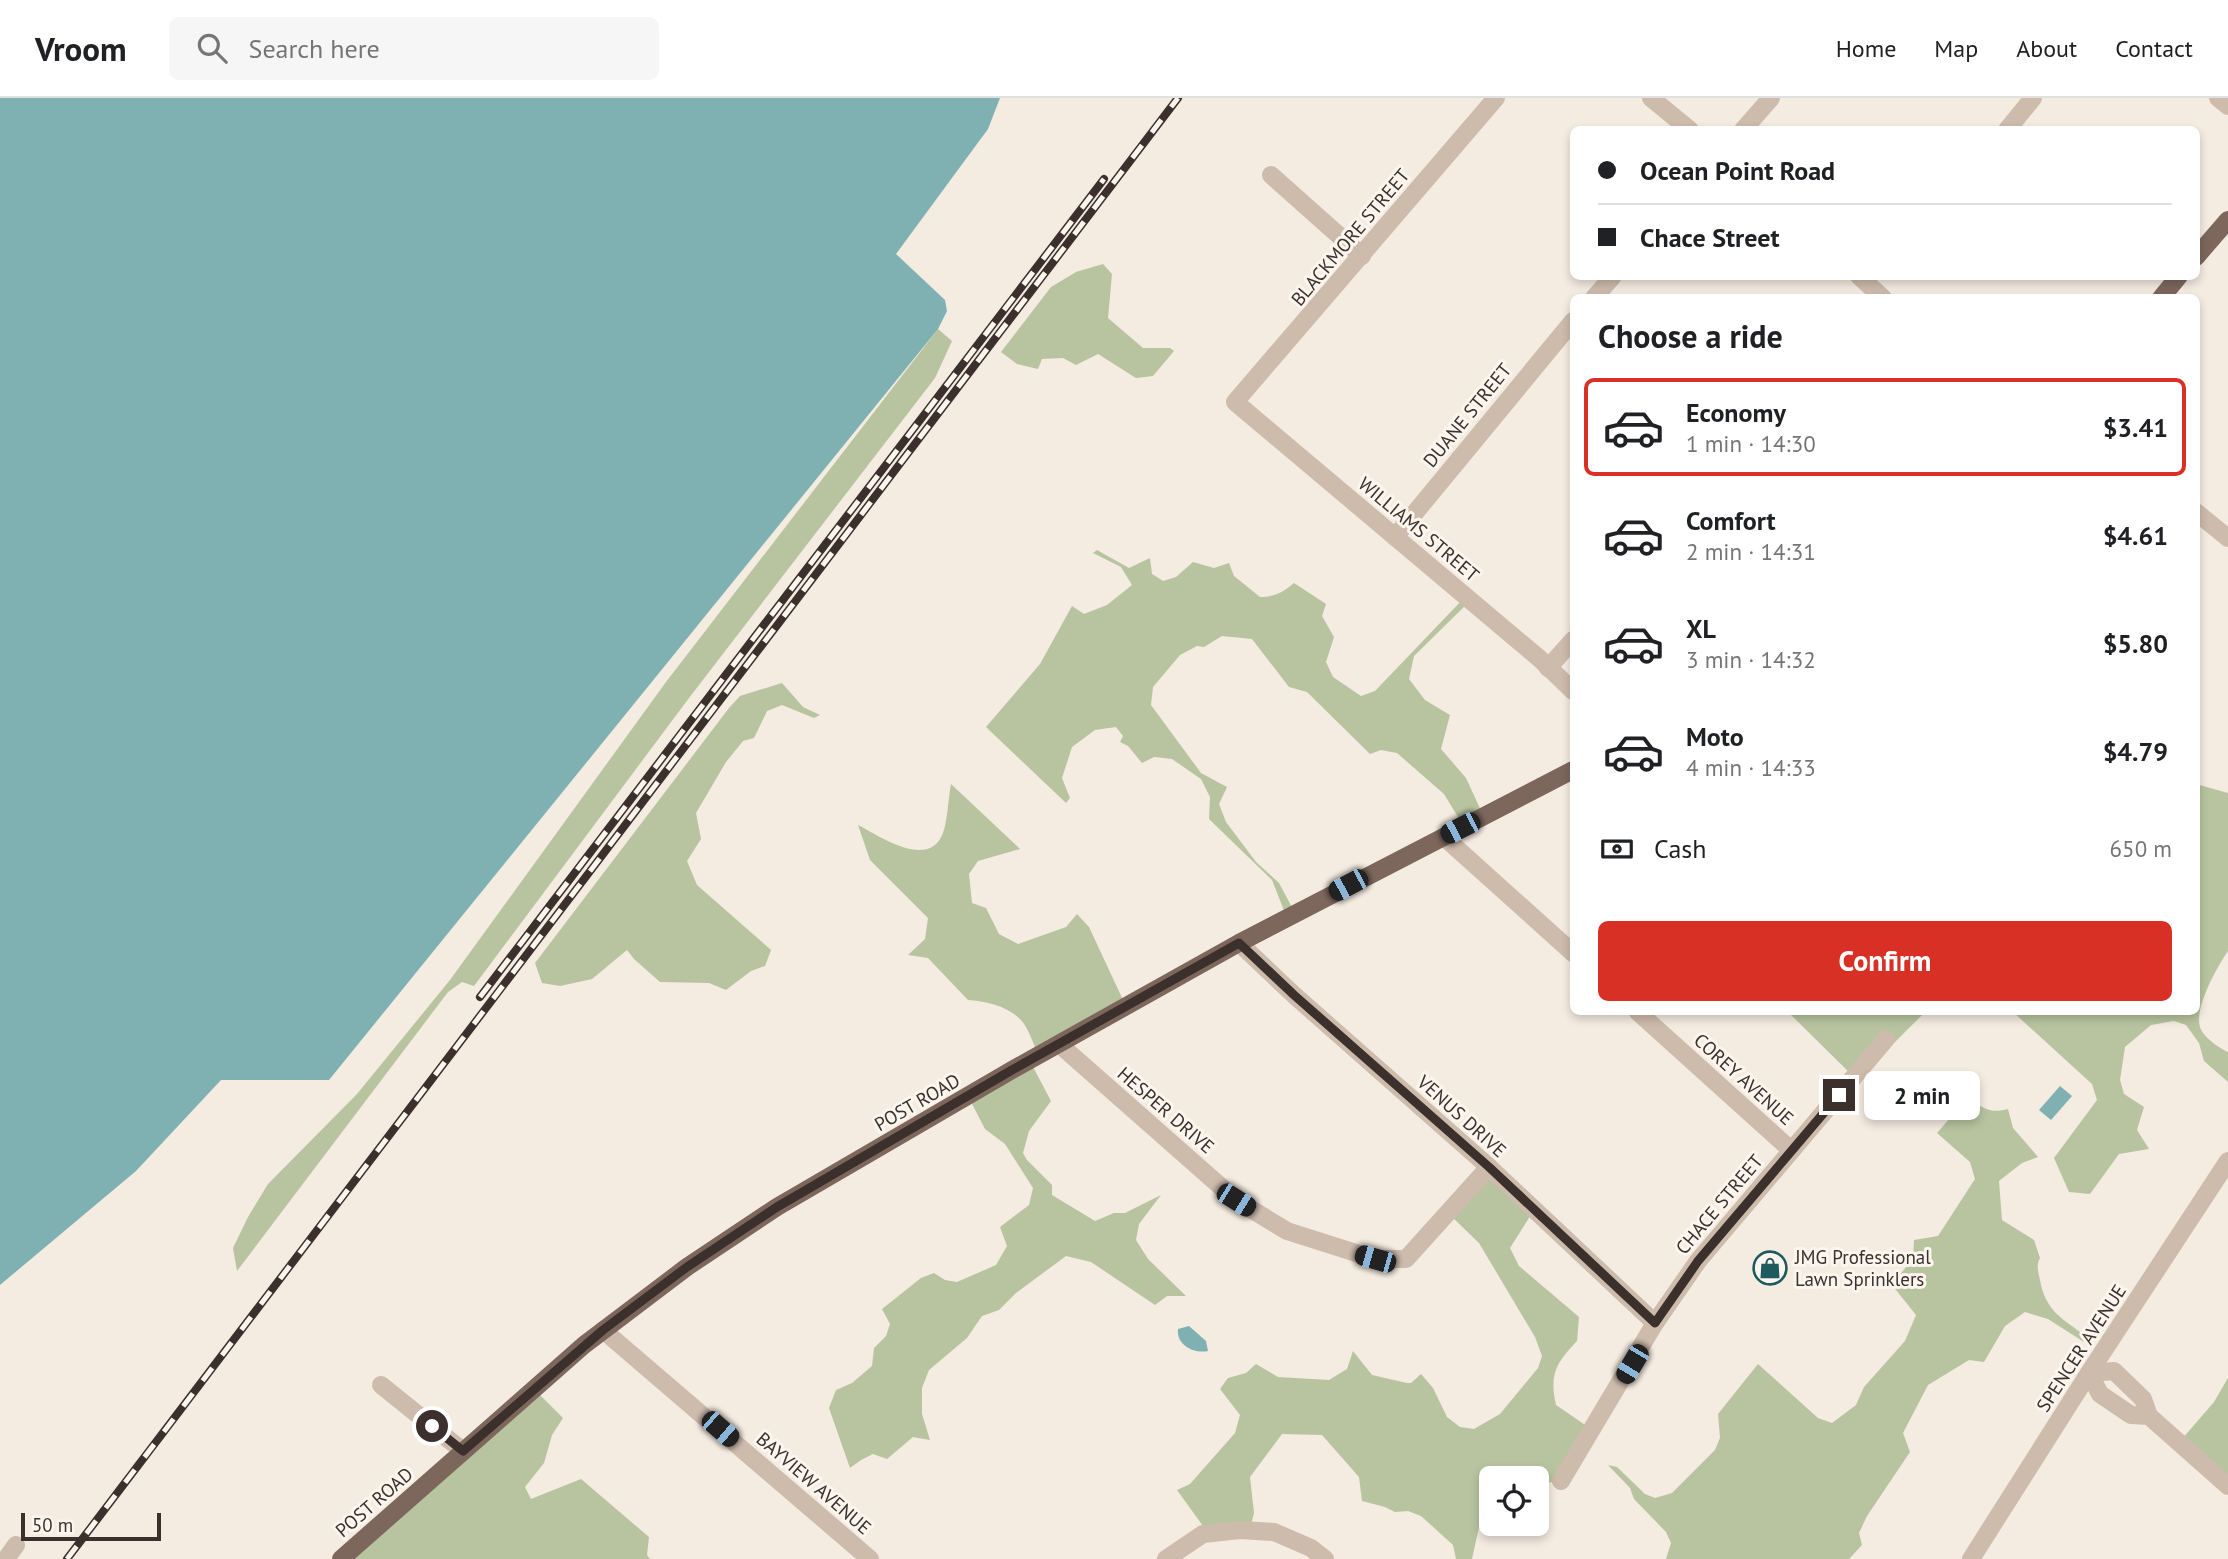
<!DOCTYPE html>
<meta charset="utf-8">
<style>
body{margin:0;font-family:"PT Sans",sans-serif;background:#f6f6f6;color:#202124;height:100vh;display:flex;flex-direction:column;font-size:26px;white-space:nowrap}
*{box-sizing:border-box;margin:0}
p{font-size:23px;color:#757577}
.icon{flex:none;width:38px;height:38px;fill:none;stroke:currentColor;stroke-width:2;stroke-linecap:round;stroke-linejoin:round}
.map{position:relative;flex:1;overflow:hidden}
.side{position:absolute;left:1570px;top:196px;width:630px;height:721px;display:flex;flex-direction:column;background:#fff;border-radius:10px;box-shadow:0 4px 10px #0003}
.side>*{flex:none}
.hud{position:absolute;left:1570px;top:28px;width:630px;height:154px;border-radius:10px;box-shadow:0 4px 10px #0003;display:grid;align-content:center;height:154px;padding:0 28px;background:#fff}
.buttons{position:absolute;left:1479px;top:1368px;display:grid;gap:14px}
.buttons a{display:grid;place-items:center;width:70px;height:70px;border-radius:10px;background:#fff;box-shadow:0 4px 10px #0003;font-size:35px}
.scale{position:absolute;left:21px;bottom:18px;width:140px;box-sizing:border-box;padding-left:7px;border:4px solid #3b302b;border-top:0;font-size:19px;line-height:24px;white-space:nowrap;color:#3b302b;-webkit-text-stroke:5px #fbf5ee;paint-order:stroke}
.end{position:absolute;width:32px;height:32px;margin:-16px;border:9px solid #3b302b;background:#fff;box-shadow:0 0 0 4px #fff}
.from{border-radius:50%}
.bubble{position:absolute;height:49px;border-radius:10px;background:#fff;box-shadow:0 4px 10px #0003;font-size:23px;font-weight:700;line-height:49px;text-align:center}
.car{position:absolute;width:21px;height:42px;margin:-21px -10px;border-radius:9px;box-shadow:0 0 5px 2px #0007;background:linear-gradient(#222 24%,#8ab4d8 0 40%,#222 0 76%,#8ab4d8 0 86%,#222 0)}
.hud b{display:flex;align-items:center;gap:24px;height:66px;font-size:26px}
.hud b+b{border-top:2px solid #e0e0e0}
.hud i{width:18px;height:18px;background:#202124}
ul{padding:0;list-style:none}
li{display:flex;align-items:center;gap:21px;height:98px;margin:0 14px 10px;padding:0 14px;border:4px solid transparent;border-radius:10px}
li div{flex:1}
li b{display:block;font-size:26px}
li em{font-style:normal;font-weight:700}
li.current{border-color:#d93025}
li>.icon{width:63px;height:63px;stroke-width:1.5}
h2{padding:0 28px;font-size:32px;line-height:84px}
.pay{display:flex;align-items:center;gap:18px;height:77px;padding:0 28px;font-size:26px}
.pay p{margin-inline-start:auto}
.cta{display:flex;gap:14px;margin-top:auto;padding:14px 28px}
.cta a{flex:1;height:80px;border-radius:10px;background:#d93025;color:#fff;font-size:28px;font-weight:700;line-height:80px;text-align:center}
header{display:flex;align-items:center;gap:42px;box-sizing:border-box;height:98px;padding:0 35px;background:#fff;border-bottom:2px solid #e0e0e0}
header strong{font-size:33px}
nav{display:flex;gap:38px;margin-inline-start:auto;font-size:24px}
.search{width:490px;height:63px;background:#f6f6f6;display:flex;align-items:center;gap:18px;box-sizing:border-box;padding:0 24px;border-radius:10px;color:#757577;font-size:26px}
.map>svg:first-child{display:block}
.green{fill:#b8c4a0}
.water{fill:#7fb0b2}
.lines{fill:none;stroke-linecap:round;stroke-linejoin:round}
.street{stroke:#cdbbac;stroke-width:18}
.primary{stroke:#7d675c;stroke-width:18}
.rail-casing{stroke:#3b302b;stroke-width:8}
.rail{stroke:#fbf5ee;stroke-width:5;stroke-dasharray:16;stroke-linecap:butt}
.route{stroke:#3b302b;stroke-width:9}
.labels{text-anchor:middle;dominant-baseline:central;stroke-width:6;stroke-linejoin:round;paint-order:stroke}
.street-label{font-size:19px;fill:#3b302b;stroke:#fbf5ee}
.poi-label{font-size:19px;fill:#3b302b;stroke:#fbf5ee;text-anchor:start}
</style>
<header>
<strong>Vroom</strong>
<div class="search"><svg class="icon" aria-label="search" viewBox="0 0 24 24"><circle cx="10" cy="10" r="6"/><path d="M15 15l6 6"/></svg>Search here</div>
<nav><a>Home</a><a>Map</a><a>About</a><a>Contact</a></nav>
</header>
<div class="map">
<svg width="2228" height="1461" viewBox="0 0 2228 1461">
<rect width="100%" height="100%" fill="#f4ebe1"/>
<g class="green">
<path d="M1103,166l9,10 -4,44 35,30h27l4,3 -21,25 -17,2 -38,-24 -22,11 -13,-7 -21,1 -4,10 -21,-5 -16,-12 50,-65 25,-15z"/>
<path d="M938,231l14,12 -17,37 -246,320 -215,288 -12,-4 -14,10 -211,279 -4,-23 15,-31 20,-33 89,-90 93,-114 216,-298z"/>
<path d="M1097,452l32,18 21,-10 2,16 11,7 13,-4 17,-15 21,6 15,-5 5,13 26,21c15,0 23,-5 34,-14l32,21 -4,12 12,21 -8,25 7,15 28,19 14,-5 89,-93 4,5 -54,53 -5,23 16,21 25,15 -9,34 25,29 18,39 -20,10 -20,-33 -47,-41 -16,-3 -11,4 -63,-62 -18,-5 -37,-48 -30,-3 -18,11 -7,-1 -17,9 -27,32 -2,18 50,68 26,14 -8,17 7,18 30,40 23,21 16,30h-10l-13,-33 -63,-61 1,-22 -9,-18 -29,-20 -18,-2 -12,6 -14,-17 -8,-4 3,-6 -7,-9 -21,3 -23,17 -10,31 8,20 -4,5 -80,-76 54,-63 32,-58 12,8 23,-9 25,-20 -11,-18 -28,-14z"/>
<path d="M782,585l21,24 17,8 -6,3 -32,-13 -15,6 -13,27 -11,3 -17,21 -30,51 5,26 -14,22 10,24 74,65 -6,16 -14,5 -25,19 -17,-7 -49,-1 -26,-23 -7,-9 -35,29 -32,7 -18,-3 -7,-20 194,-255 11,-12z"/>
<path d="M951,686l69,65 -42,12 -9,13 3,29 14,5 13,26 19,10 48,-17 11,-13 12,13 35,75 -86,52c-5,-11 -10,-27 -18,-35 -13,-13 -35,-18 -52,-19l-40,-42 -20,-3 17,-16 3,-21 -58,-58 -12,-35c23,12 71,45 85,8 5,-15 5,-34 8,-49z"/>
<path d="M2196,686l32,9v158c-11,16 -34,57 -28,76 3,10 19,21 28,25v30l-24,-21 -5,-18 -13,-18 -12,-4 -23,4 -26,22 -5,33 4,14 20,13 -7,23 12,19 -30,5 -29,40 -21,-2 -15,-34 43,-58 -5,-16 -79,-72h183z"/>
<path d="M1788,914h137l-68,68z"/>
<path d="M1032,967l19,36 -22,30 -6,22 4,7 25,25v10l43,26 19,-8h11l36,-18 -22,29 -3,16 12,19 38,37h-19l-12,9 -64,-43 -25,-6 -50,37 -17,17 -17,6 -15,22 -38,32 -7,18v26l8,26 -17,-3 -26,22 -14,-5 -12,6 -11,8 -21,-60 7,-18 16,-7 20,-17 2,-18 12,-12 4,-12 -8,-15 39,-31 13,-5 11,7 12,2 39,-17 11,-19 -7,-19 29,-22 4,-17 -28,-44 -20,-15 -16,-31z"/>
<path d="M1957,988c18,15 27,30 51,23l5,19 25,29 -16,6 -23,18 3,39 32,20 6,18c-4,7 -2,13 0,22 5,30 22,39 46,56l-2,6 -36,-23 -23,-7 -20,14 -21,36 -15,-2 -41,25 -25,48 7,19 -43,64 -8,17 3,12 -13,14h-183l5,-16 -5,-11 -32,-33 -4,-11 -22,-23 9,2 28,27 10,4 17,-5 43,-43 5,-12 -2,-24 40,-50 60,54 14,5 24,-18 8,-18 41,-46 11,-26 -24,-30 21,-27 1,-18 24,-4 37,-57 -5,-17 -33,-29 26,-30z"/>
<path d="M1491,1073l43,39 -24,38 9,18 60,51 -2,24c-21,22 -28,33 -21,64l35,24 -30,52 -24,3 -1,-5h-45v34l-12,14 -7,32h-16l-3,-14 -32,-29 -13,-5 -13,1 -10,-5 -23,-6 -3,-24 -37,-42 -40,-1 -32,43 4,36 -5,20h-41l-31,-43 13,-6 45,-51 5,-18 -20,-26 8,-11 18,-5 10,-9 22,13 51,3 18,-11 6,-18 19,24 35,8h4l10,-9 12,14 14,29 13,10 14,2 26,-15 38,-46 4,-12 -7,-19 -56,-94 -29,-28z"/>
<path d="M2228,1280v101l-46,-40 32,-37z"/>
<path d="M536,1293l27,27 -11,17 -8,28 -19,24 6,12 50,-20 68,58 -2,18 3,4h-307z"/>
</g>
<g class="water">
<path d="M0,0h1000l-12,31 -92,125 49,46 2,11 -9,18 -609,751h-108l-85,91 -136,114z"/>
<path d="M2060,988l12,10 -21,24 -12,-10z"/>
<path d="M1189,1228l17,15 2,10c-14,3 -32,-6 -30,-22z"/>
</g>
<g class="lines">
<g class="street">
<path d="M1496,0l-261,304 305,257 33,32"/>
<path d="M1651,0l39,32"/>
<path d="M2218,0l10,8"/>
<path d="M1743,32l28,-32"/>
<path d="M2007,32l26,-32"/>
<path d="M1271,77l91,81"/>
<path d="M1859,178l24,22"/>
<path d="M1594,200l19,-22"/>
<path d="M2196,414l32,26"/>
<path d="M1395,439l178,-216"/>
<path d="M1548,570l25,-28"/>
<path d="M1444,739l129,116"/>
<path d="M1239,845l55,52 195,172 166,156"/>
<path d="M1638,914l153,138"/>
<path d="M1059,946l177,156 51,31 88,28h31l83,-92"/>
<path d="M603,1232l267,229"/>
<path d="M381,1287l82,66"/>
<path d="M2149,1318l-18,-1 -31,-21 -11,-21 25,-2 29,28 6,17 79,70"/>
<path d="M1561,1383l94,-158 43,-62 188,-222"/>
<path d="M6,1461l10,-14"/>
<path d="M1166,1461l37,-25 37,-4 34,2 37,16 14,11"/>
<path d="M1971,1461l118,-186 139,-212"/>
</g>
<g class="primary">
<path d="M2196,159l32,-37"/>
<path d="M2161,200l18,-22"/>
<path d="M341,1461l243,-214 103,-78 90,-60 235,-137 227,-127 334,-173"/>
</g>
<defs>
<g id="rail">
<path d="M480,899l624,-818"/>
<path d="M67,1461l1111,-1461"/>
</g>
</defs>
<use href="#rail" class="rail-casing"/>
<use href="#rail" class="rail"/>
</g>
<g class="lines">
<path class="route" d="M432,1328l31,25 140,-121 84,-63 90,-60 235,-137 227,-127 55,52 195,172 166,156 43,-62 141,-166"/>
</g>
<defs>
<symbol id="shop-ring" viewBox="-11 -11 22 22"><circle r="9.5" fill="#fbf5ee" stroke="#1f5a5e" stroke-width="1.5"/><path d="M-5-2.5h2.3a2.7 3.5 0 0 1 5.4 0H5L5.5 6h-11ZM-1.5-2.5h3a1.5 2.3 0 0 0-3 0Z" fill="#1f5a5e"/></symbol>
</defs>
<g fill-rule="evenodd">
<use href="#shop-ring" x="1751" y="1151" width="38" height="38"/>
</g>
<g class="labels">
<g class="street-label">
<text transform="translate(1350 139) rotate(-50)">BLACKMORE STREET</text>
<text transform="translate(1467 317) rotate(-51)">DUANE STREET</text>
<text transform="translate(1419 431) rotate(40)">WILLIAMS STREET</text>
<text transform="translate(1744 981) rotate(42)">COREY AVENUE</text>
<text transform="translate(917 1004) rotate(-30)">POST ROAD</text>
<text transform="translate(1166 1012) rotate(41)">HESPER DRIVE</text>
<text transform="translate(1462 1018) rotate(42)">VENUS DRIVE</text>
<text transform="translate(1719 1106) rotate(-50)">CHACE STREET</text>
<text transform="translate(2081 1250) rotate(-57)">SPENCER AVENUE</text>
<text transform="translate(814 1385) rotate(41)">BAYVIEW AVENUE</text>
<text transform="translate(374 1404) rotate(-41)">POST ROAD</text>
</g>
<g class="poi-label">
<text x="1795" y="1159">JMG Professional<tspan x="1795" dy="22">Lawn Sprinklers</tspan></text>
</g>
</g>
</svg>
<div class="buttons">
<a><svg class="icon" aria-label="locate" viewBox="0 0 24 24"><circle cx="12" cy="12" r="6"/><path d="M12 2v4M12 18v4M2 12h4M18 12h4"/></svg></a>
</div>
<div class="scale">50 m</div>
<i class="end from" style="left:432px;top:1328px"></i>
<i class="end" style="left:1839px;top:997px"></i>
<div class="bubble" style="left:1864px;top:973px;width:116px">2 min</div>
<i class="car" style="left:1460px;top:730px;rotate:243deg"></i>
<i class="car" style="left:1348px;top:787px;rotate:242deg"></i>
<i class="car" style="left:1236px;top:1102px;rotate:122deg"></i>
<i class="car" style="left:1375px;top:1161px;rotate:286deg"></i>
<i class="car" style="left:1632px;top:1266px;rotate:211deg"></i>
<i class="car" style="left:720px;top:1331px;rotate:131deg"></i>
<div class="hud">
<b><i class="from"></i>Ocean Point Road</b>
<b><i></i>Chace Street</b>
</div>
<section class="side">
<h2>Choose a ride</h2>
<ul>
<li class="current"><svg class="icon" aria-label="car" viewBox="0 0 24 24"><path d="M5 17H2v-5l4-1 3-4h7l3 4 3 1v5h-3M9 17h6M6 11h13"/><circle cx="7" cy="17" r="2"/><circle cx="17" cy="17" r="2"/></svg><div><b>Economy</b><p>1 min · 14:30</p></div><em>$3.41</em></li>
<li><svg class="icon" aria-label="car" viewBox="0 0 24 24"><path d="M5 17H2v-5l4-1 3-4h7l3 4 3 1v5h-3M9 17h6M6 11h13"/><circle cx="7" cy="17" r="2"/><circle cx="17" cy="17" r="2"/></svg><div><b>Comfort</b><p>2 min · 14:31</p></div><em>$4.61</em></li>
<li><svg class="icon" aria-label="car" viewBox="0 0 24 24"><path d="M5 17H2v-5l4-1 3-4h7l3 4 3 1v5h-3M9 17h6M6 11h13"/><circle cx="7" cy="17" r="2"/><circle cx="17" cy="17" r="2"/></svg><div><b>XL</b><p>3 min · 14:32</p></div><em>$5.80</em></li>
<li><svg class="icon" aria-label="car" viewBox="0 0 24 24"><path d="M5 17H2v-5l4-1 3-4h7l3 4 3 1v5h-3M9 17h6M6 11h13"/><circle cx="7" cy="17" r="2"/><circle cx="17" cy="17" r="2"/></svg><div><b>Moto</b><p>4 min · 14:33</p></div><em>$4.79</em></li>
</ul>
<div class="pay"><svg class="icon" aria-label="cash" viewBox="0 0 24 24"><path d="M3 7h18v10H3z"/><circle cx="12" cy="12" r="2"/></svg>Cash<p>650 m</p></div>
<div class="cta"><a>Confirm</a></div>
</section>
</div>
